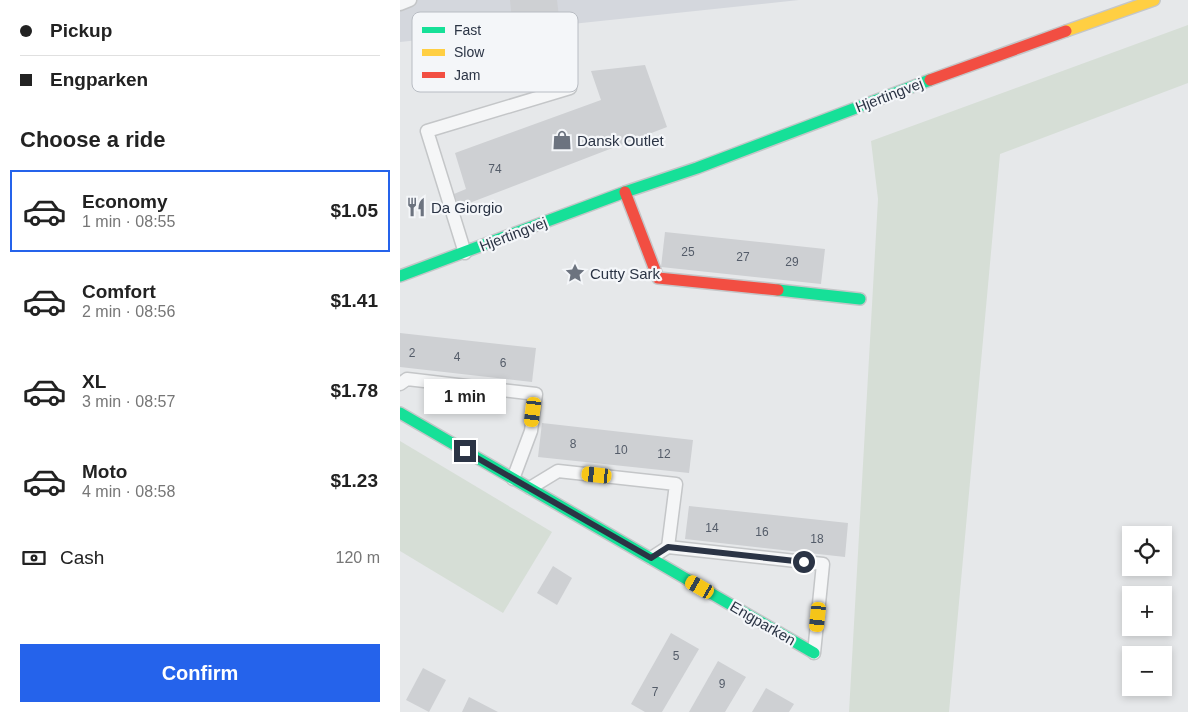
<!DOCTYPE html>
<meta charset="utf-8">
<style>
body{margin:0;font-family:Arial,sans-serif;background:#f6f6f6;color:#222;height:100vh;display:flex;flex-direction:column;font-size:19px;white-space:nowrap}
*{box-sizing:border-box;margin:0}
p{font-size:16px;color:#767676}
.icon{flex:none;width:28px;height:28px;fill:none;stroke:currentColor;stroke-width:2;stroke-linecap:round;stroke-linejoin:round}
.map{position:relative;flex:1;overflow:hidden}
.details{display:flex;flex-direction:column;background:#fff;width:400px}
.details>*{flex:none}
.banner{display:grid;align-content:center;height:110px;padding:0 20px;background:#fff}
.controls{position:absolute;left:722px;top:526px;display:grid;gap:10px}
.controls a{display:grid;place-items:center;width:50px;height:50px;border-radius:0px;background:#fff;box-shadow:0 2px 8px #0003;font-size:25px}
.end{position:absolute;width:22px;height:22px;margin:-11px;border:6px solid #2b3445;background:#fff;box-shadow:0 0 0 2px #fff}
.from{border-radius:50%}
.bubble{position:absolute;height:35px;border-radius:0px;background:#fff;box-shadow:0 2px 8px #0003;font-size:16px;font-weight:700;line-height:35px;text-align:center}
.car{position:absolute;width:15px;height:30px;margin:-15px -8px;border-radius:6px;box-shadow:0 0 4px 1px #0007;background:linear-gradient(#f5c518 24%,#345 0 40%,#f5c518 0 76%,#345 0 86%,#f5c518 0)}
.banner b{display:flex;align-items:center;gap:18px;height:48px;font-size:19px}
.banner b+b{border-top:1px solid #e0e0e0}
.banner i{width:12px;height:12px;background:#222}
ul{padding:0;list-style:none}
li{display:flex;align-items:center;gap:15px;height:82px;margin:0 10px 8px;padding:0 10px;border:2px solid transparent;border-radius:0px}
li div{flex:1}
li b{display:block;font-size:19px}
li em{font-style:normal;font-weight:700}
li.active{border-color:#2563eb}
li>.icon{width:45px;height:45px;stroke-width:1.5}
h2{padding:0 20px;font-size:22px;line-height:60px}
.pay{display:flex;align-items:center;gap:12px;height:55px;padding:0 20px;font-size:19px}
.pay p{margin-inline-start:auto}
.button{display:flex;gap:10px;margin-top:auto;padding:10px 20px}
.button a{flex:1;height:58px;border-radius:0px;background:#2563eb;color:#fff;font-size:20px;font-weight:700;line-height:58px;text-align:center}
main{display:flex;flex:1;min-height:0}
.map>svg:first-child{display:block}
.built{fill:#d4d7dd}
.green{fill:#d6ded6}
.building{fill:#ced0d3}
.lines{fill:none;stroke-linecap:round;stroke-linejoin:round}
.lane-casing{stroke:#c4c6c8;stroke-width:15}
.fast-casing{stroke:#c4c6c8;stroke-width:14}
.slow-casing{stroke:#c4c6c8;stroke-width:14}
.jam-casing{stroke:#c4c6c8;stroke-width:14}
.lane{stroke:#f5f6f7;stroke-width:12}
.fast{stroke:#16e098;stroke-width:11}
.slow{stroke:#ffcf43;stroke-width:11}
.jam{stroke:#f24e42;stroke-width:11}
.route{stroke:#2b3445;stroke-width:6}
.labels{text-anchor:middle;dominant-baseline:central;stroke-width:4.5;stroke-linejoin:round;paint-order:stroke}
.number-label{font-size:12px;fill:#545c69}
.street-label{font-size:15px;fill:#2b3445;stroke:#f4f6f9}
.poi-label{font-size:15px;fill:#2b3445;stroke:#f4f6f9;text-anchor:start}
.key{fill:#f4f6f9;stroke:#b8bcc3;stroke-width:1}
.key-label{font-size:14px;fill:#2b3445}
</style>
<main>
<section class="details">
<div class="banner">
<b><i class="from"></i>Pickup</b>
<b><i></i>Engparken</b>
</div>
<h2>Choose a ride</h2>
<ul>
<li class="active"><svg class="icon" aria-label="car" viewBox="0 0 24 24"><path d="M5 17H2v-5l4-1 3-4h7l3 4 3 1v5h-3M9 17h6M6 11h13"/><circle cx="7" cy="17" r="2"/><circle cx="17" cy="17" r="2"/></svg><div><b>Economy</b><p>1 min · 08:55</p></div><em>$1.05</em></li>
<li><svg class="icon" aria-label="car" viewBox="0 0 24 24"><path d="M5 17H2v-5l4-1 3-4h7l3 4 3 1v5h-3M9 17h6M6 11h13"/><circle cx="7" cy="17" r="2"/><circle cx="17" cy="17" r="2"/></svg><div><b>Comfort</b><p>2 min · 08:56</p></div><em>$1.41</em></li>
<li><svg class="icon" aria-label="car" viewBox="0 0 24 24"><path d="M5 17H2v-5l4-1 3-4h7l3 4 3 1v5h-3M9 17h6M6 11h13"/><circle cx="7" cy="17" r="2"/><circle cx="17" cy="17" r="2"/></svg><div><b>XL</b><p>3 min · 08:57</p></div><em>$1.78</em></li>
<li><svg class="icon" aria-label="car" viewBox="0 0 24 24"><path d="M5 17H2v-5l4-1 3-4h7l3 4 3 1v5h-3M9 17h6M6 11h13"/><circle cx="7" cy="17" r="2"/><circle cx="17" cy="17" r="2"/></svg><div><b>Moto</b><p>4 min · 08:58</p></div><em>$1.23</em></li>
</ul>
<div class="pay"><svg class="icon" aria-label="cash" viewBox="0 0 24 24"><path d="M3 7h18v10H3z"/><circle cx="12" cy="12" r="2"/></svg>Cash<p>120 m</p></div>
<div class="button"><a>Confirm</a></div>
</section>
<div class="map">
<svg width="788" height="712" viewBox="0 0 788 712">
<rect width="100%" height="100%" fill="#e6e8ea"/>
<path class="built" d="M0,0h399l-399,42z"/>
<g class="green">
<path d="M788,25v58l-188,71 -51,558h-100l29,-513 -7,-58z"/>
<path d="M0,441l152,91 -49,81 -103,-62z"/>
</g>
<g class="building">
<path d="M110,0h47l3,26 -47,5z"/>
<path d="M245,65l22,62 -208,80 -5,-13 12,-5 -11,-36 146,-53 -10,-29z"/>
<path d="M265,232l160,17 -4,35 -160,-17z"/>
<path d="M0,333l136,15 -4,34 -132,-15z"/>
<path d="M142,423l151,17 -4,33 -151,-16z"/>
<path d="M289,506l159,17 -3,34 -160,-18z"/>
<path d="M153,566l19,12 -15,27 -20,-12z"/>
<path d="M271,633l28,16 -37,63h-17l-14,-8z"/>
<path d="M318,661l28,16 -21,35h-36z"/>
<path d="M23,668l23,12 -17,32 -23,-12z"/>
<path d="M366,688l28,16 -5,8h-37z"/>
<path d="M69,697l29,15h-36z"/>
</g>
<g class="lines">
<defs>
<g id="lane">
<path d="M0,4l10,-4"/>
<path d="M65,253l-38,-122 143,-43"/>
<path d="M0,384l7,-5 129,15 -5,37 -18,48"/>
<path d="M130,488l28,-17 118,13 -8,63"/>
<path d="M251,558l17,-11 155,17 -9,89"/>
</g>
<g id="fast">
<path d="M0,276l225,-84 72,-24 233,-88"/>
<path d="M378,290l82,9"/>
<path d="M0,413l414,240"/>
</g>
<path id="slow" d="M666,31l88,-31"/>
<g id="jam">
<path d="M530,80l136,-49"/>
<path d="M225,192l33,86 120,12"/>
</g>
</defs>
<use href="#lane" class="lane-casing"/>
<use href="#fast" class="fast-casing"/>
<use href="#slow" class="slow-casing"/>
<use href="#jam" class="jam-casing"/>
<use href="#lane" class="lane"/>
<use href="#fast" class="fast"/>
<use href="#slow" class="slow"/>
<use href="#jam" class="jam"/>
</g>
<g class="lines">
<path class="route" d="M65,451l186,107 17,-11 136,15"/>
</g>
<defs>
<symbol id="shop-bare" viewBox="-9 -9 18 18"><path d="M-5-2.5h2.3a2.7 3.5 0 0 1 5.4 0H5L5.5 6h-11ZM-1.5-2.5h3a1.5 2.3 0 0 0-3 0Z" fill="#6c737f" stroke="#f4f6f9" stroke-width="2.5" paint-order="stroke"/></symbol>
<symbol id="restaurant-bare" viewBox="-9 -9 18 18"><path d="M-5-6h1v4h1v-4h1v4h1v-4h1v5L-1.5 .5V6h-2V.5L-5-1ZM5-6V6H3V1.5H1.5Q1.5-4 5-6Z" fill="#6c737f" stroke="#f4f6f9" stroke-width="2.5" paint-order="stroke"/></symbol>
<symbol id="sight-bare" viewBox="-9 -9 18 18"><path d="M0-6L1.8-2.2L6-1.7L2.9 1.2L3.7 5.4L0 3.3L-3.7 5.4L-2.9 1.2L-6-1.7L-1.8-2.2Z" fill="#6c737f" stroke="#f4f6f9" stroke-width="2.5" paint-order="stroke"/></symbol>
</defs>
<g fill-rule="evenodd">
<use href="#shop-bare" x="148" y="126" width="28" height="28"/>
<use href="#restaurant-bare" x="2" y="193" width="28" height="28"/>
<use href="#sight-bare" x="161" y="259" width="28" height="28"/>
</g>
<g class="labels">
<g class="number-label">
<text x="95" y="169">74</text>
<text x="288" y="252">25</text>
<text x="343" y="257">27</text>
<text x="392" y="262">29</text>
<text x="12" y="353">2</text>
<text x="57" y="357">4</text>
<text x="103" y="363">6</text>
<text x="173" y="444">8</text>
<text x="221" y="450">10</text>
<text x="264" y="454">12</text>
<text x="312" y="528">14</text>
<text x="362" y="532">16</text>
<text x="417" y="539">18</text>
<text x="276" y="656">5</text>
<text x="322" y="684">9</text>
<text x="255" y="692">7</text>
</g>
<g class="street-label">
<text transform="translate(489 95) rotate(-21)">Hjertingvej</text>
<text transform="translate(113 234) rotate(-21)">Hjertingvej</text>
<text transform="translate(363 623) rotate(30)">Engparken</text>
</g>
<g class="poi-label">
<text x="177" y="140">Dansk Outlet</text>
<text x="31" y="207">Da Giorgio</text>
<text x="190" y="273">Cutty Sark</text>
</g>
</g>
<rect x="12" y="12" width="166" height="80" rx="8" class="key"/>
<rect x="22" y="27" width="23" height="6" fill="#16e098"/>
<rect x="22" y="49" width="23" height="7" fill="#ffcf43"/>
<rect x="22" y="72" width="23" height="6" fill="#f24e42"/>
<g class="key-label">
<text x="54" y="35">Fast</text>
<text x="54" y="57">Slow</text>
<text x="54" y="80">Jam</text>
</g>
</svg>
<div class="controls">
<a><svg class="icon" aria-label="locate" viewBox="0 0 24 24"><circle cx="12" cy="12" r="6"/><path d="M12 2v4M12 18v4M2 12h4M18 12h4"/></svg></a>
<a>+</a>
<a>−</a>
</div>
<i class="end from" style="left:404px;top:562px"></i>
<i class="end" style="left:65px;top:451px"></i>
<div class="bubble" style="left:24px;top:379px;width:82px">1 min</div>
<i class="car" style="left:133px;top:412px;rotate:187deg"></i>
<i class="car" style="left:197px;top:475px;rotate:276deg"></i>
<i class="car" style="left:300px;top:587px;rotate:300deg"></i>
<i class="car" style="left:418px;top:617px;rotate:186deg"></i>
</div>
</main>
